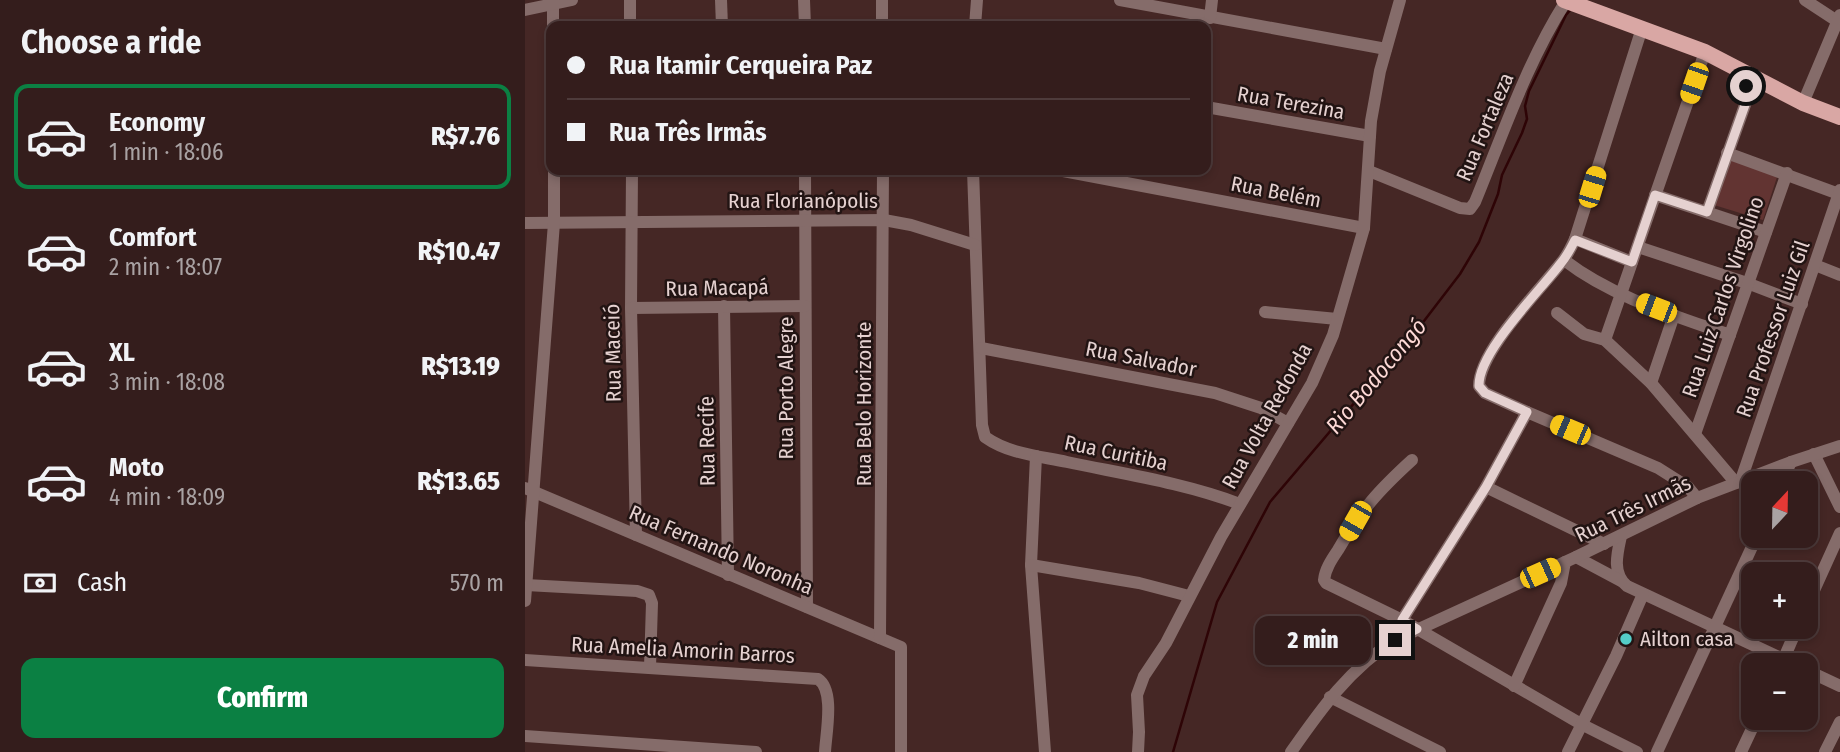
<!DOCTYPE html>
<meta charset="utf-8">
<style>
body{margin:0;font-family:"Fira Sans Condensed",sans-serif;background:#3f2a29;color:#f1f3f6;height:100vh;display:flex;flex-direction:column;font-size:26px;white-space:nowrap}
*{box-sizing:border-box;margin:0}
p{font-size:23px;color:#a9a2a3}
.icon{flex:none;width:38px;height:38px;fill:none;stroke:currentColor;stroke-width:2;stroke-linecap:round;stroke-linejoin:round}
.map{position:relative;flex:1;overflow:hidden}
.details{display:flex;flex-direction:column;background:#341d1c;width:525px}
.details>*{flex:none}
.guide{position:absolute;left:21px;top:21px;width:665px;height:154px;border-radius:14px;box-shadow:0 4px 10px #0003,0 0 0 2px #4e3b3b;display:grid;align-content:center;height:154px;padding:0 21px;background:#341d1c}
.needle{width:46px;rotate:22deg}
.buttons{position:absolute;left:1216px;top:471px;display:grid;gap:14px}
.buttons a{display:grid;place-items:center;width:77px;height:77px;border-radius:14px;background:#341d1c;box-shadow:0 4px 10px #0003,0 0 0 2px #4e3b3b;font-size:35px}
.end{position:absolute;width:32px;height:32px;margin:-16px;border:9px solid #e5d1d0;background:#111;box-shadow:0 0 0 4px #111}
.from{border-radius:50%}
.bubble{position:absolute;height:49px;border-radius:14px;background:#341d1c;box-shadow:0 4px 10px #0003,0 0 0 2px #4e3b3b;font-size:23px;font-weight:800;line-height:49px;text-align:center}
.car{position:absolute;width:21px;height:42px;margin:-21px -10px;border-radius:9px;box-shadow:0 0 5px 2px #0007;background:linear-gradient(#f5c518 24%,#345 0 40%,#f5c518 0 76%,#345 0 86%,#f5c518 0)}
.guide b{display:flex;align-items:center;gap:24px;height:66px;font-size:26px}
.guide b+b{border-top:2px solid #4e3b3b}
.guide i{width:18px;height:18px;background:#f1f3f6}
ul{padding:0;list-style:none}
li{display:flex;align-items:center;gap:21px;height:105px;margin:0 14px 10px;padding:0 7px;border:4px solid transparent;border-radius:14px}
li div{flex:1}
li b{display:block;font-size:26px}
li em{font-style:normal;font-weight:800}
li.selected{border-color:#0b8043}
li>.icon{width:63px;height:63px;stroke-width:1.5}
h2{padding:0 21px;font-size:32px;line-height:84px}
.pay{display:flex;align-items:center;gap:18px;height:77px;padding:0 21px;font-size:26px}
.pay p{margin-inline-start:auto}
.action{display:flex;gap:14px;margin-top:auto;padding:14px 21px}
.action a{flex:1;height:80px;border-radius:14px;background:#0b8043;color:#fff;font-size:28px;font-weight:800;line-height:80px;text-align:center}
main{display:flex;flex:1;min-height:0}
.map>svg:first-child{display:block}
.green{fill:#623432}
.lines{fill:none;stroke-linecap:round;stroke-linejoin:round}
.stream{stroke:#2e0406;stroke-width:2.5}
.minor{stroke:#856c6a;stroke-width:12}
.major{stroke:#d9a7a4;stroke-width:16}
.route{stroke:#e5d1d0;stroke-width:9}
.poi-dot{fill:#54cdc7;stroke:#221413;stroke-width:2.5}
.labels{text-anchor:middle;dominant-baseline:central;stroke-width:5;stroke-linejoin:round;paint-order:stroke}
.street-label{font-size:21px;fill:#e5d1d0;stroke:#221413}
.poi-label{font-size:21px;fill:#e5d1d0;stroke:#221413;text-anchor:start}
.water-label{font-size:23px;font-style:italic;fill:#fdd9d6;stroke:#221413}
</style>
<main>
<section class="details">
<h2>Choose a ride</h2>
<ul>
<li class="selected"><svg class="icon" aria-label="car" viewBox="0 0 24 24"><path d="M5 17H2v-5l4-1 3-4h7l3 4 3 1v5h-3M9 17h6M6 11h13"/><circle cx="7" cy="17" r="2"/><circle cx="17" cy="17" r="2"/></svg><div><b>Economy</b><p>1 min · 18:06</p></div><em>R$7.76</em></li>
<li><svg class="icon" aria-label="car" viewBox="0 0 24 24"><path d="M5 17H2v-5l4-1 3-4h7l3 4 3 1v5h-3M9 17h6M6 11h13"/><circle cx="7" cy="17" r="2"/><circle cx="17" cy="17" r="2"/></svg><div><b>Comfort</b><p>2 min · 18:07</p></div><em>R$10.47</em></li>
<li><svg class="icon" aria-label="car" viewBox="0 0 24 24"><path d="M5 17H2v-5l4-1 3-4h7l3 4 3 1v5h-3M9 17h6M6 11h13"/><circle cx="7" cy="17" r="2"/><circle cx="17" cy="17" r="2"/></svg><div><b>XL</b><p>3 min · 18:08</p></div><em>R$13.19</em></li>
<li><svg class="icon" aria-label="car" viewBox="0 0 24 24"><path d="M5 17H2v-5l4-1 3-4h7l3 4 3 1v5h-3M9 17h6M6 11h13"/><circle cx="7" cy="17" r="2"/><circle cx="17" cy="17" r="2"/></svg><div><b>Moto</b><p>4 min · 18:09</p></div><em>R$13.65</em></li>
</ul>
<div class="pay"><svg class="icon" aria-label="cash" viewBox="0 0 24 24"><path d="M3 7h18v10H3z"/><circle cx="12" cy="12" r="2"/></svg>Cash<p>570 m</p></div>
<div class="action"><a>Confirm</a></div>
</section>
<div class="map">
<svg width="1315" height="752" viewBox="0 0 1315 752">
<rect width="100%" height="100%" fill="#452725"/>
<path class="green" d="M1205,160l48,14 -15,46 -49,-15z"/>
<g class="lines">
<path class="stream" d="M648,752l44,-150 53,-100 154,-181 36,-47 19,-32 19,-48 4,-19 20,-42 5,-14 -2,-13 4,-15 37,-76 5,-6"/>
<g class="minor">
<path d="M28,0v26"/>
<path d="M105,0v26"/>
<path d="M196,0l1,26"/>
<path d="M279,0l1,26"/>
<path d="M595,0l266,49"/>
<path d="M1280,0l32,21"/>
<path d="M0,10l47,-10"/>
<path d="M685,18l2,-18"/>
<path d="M357,26v-26"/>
<path d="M450,26l2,-26"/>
<path d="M1117,28l-67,211c-4,9 -8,17 -14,24 -22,28 -82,88 -82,123l6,7 42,19 131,56 30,19 9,11"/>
<path d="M1278,103l37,-88"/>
<path d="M681,107l164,29"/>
<path d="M1202,153l112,41"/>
<path d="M107,170l-1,138 5,227"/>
<path d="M280,170l2,437"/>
<path d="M448,170l9,255 3,12c24,17 54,19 82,25 57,12 118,21 173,42"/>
<path d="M533,170l306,58"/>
<path d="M844,171l91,37 10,1 5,-7c28,-68 52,-140 91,-201"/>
<path d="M1130,195l111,37"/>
<path d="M1182,212l44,-124"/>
<path d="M0,223l359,-3 27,5 64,20"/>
<path d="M1050,239l57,23"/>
<path d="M1113,247l109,36 55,21"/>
<path d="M1039,260c48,37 109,55 166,75"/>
<path d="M1290,265l25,10"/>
<path d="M199,306l4,269"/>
<path d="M106,308l174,-2"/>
<path d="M740,312l72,7"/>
<path d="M1032,313l27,21 21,6 46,43 85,100"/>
<path d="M1080,340l100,-288"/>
<path d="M456,348l234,45 46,15 27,15"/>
<path d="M1126,383l23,-68"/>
<path d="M1170,434l92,-261"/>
<path d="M1289,454l26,53"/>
<path d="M511,456l-5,109 14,187"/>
<path d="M887,460c-34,31 -51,50 -74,90 -6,9 -13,19 -14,30l2,3 76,37 179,104 56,28"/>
<path d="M1216,480l99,-290"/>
<path d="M1256,483l10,-21"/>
<path d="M961,487l118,57"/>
<path d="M0,488l376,159v105"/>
<path d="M1096,536c-4,18 -9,38 6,50l169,79"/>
<path d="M1051,557l45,24"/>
<path d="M506,565l108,18 50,13"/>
<path d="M1,585l111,6 12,4 3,8 -2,64"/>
<path d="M0,601l29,-378v-53"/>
<path d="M1281,608l34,-75"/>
<path d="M877,620l84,-133 41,-75"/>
<path d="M355,638l3,-468"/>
<path d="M0,660l293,19c17,11 8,54 7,73"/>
<path d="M1256,665l17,-39"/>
<path d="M1281,670l34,16"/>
<path d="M989,686l47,-103 4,-21"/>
<path d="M805,697l110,55"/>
<path d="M0,736l231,16"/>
<path d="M613,752l1,-20 -2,-37 7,-19 22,-33 55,-106 91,-154 21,-48 31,-107 7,-107 9,-50 20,-71"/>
<path d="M766,752c30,-43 59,-84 104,-112l181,-83 121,-59 94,-36 49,-16"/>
<path d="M1043,752l48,-96 27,-62"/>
<path d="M1132,752l100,-216"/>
<path d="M1216,752l16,-34"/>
<path d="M1300,752l15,-30"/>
</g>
<path class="major" d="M1039,0l141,52 98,51 37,14"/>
</g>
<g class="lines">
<path class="route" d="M870,640l22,-11 -15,-9 84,-133 41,-75 -42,-19 -6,-7c-1,-34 61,-95 82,-123 6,-7 10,-15 14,-23l57,22 23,-67 52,17 44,-124 -5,-2"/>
</g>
<circle class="poi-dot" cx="1101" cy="639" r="7"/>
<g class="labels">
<g class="street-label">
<text transform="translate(766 103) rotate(10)">Rua Terezina</text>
<text transform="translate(960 127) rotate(-67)">Rua Fortaleza</text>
<text transform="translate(751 192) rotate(11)">Rua Belém</text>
<text x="278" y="201">Rua Florianópolis</text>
<text transform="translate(192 288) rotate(-1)">Rua Macapá</text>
<text transform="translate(1198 297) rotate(-71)">Rua Luiz Carlos Virgolino</text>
<text transform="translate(1248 329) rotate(-71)">Rua Professor Luiz Gil</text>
<text transform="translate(88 353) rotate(-91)">Rua Maceió</text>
<text transform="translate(616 359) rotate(11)">Rua Salvador</text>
<text transform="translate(261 388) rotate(-90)">Rua Porto Alegre</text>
<text transform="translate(339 404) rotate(-90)">Rua Belo Horizonte</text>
<text transform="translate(742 416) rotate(-61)">Rua Volta Redonda</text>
<text transform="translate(182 441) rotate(-91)">Rua Recife</text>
<text transform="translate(591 453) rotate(12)">Rua Curitiba</text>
<text transform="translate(1108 509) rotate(-26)">Rua Três Irmãs</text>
<text transform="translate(196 550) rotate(23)">Rua Fernando Noronha</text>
<text transform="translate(158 650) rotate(3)">Rua Amelia Amorin Barros</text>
</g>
<g class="poi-label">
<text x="1115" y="639">Ailton casa</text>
</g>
<g class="water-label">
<text transform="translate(851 376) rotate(-50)">Rio Bodocongó</text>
</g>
</g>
</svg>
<div class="buttons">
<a><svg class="needle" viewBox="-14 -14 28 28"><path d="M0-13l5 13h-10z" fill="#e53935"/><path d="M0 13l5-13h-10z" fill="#a9a2a3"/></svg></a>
<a>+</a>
<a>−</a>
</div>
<i class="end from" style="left:1221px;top:86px"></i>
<i class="end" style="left:870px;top:640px"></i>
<div class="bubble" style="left:730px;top:616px;width:116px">2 min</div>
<i class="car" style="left:1169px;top:83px;rotate:199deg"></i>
<i class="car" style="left:1067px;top:187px;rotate:17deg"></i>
<i class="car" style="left:1131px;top:308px;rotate:291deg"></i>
<i class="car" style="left:1045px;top:430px;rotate:293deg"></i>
<i class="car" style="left:830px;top:521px;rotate:210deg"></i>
<i class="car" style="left:1015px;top:573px;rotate:66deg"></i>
<div class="guide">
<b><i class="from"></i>Rua Itamir Cerqueira Paz</b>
<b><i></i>Rua Três Irmãs</b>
</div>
</div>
</main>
